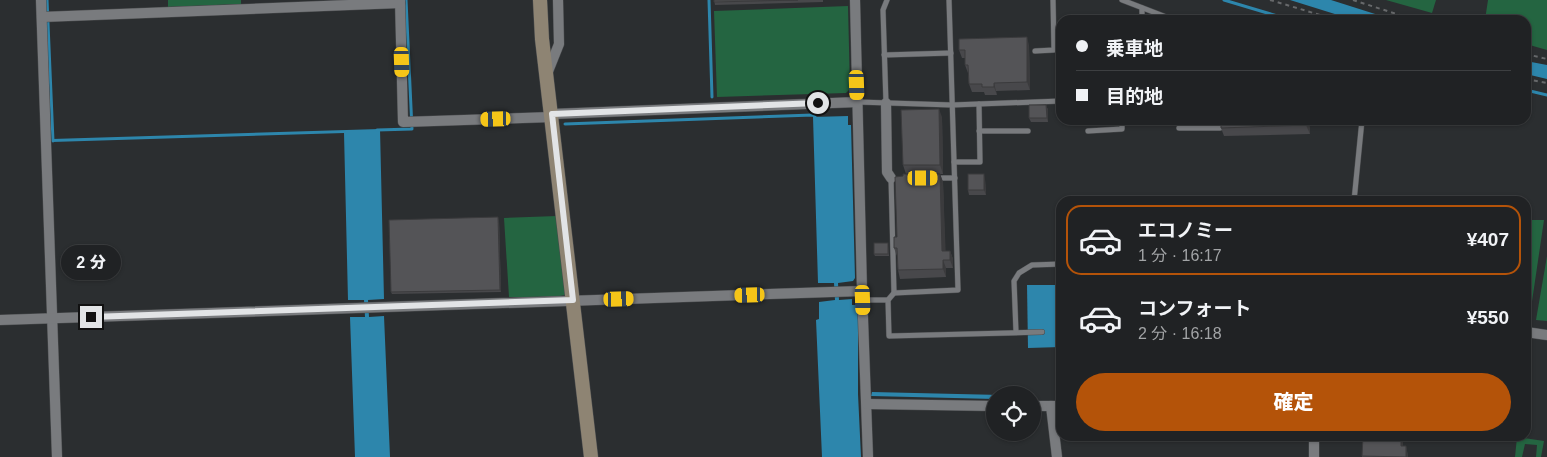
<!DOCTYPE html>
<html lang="ja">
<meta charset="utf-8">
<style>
body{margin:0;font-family:Helvetica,"Noto Sans JP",sans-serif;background:#2d2f31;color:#f1f3f6;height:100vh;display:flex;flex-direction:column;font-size:19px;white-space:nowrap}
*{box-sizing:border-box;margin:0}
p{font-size:16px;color:#a2a4a6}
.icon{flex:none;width:28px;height:28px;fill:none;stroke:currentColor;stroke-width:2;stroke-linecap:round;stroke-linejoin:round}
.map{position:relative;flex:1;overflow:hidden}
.panel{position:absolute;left:1056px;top:196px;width:475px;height:245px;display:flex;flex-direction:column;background:#202224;border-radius:15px;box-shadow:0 1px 4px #0004,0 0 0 1px #3d3f41}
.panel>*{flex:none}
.banner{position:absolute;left:1056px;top:15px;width:475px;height:110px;border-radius:15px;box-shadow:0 1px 4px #0004,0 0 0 1px #3d3f41;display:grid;align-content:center;height:110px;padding:0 20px;background:#202224}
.buttons{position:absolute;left:986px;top:386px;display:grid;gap:10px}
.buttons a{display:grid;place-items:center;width:55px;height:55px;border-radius:50%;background:#202224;box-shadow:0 1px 4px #0004,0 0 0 1px #3d3f41;font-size:25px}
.end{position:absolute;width:22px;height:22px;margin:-11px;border:6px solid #e2e4e6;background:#111;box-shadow:0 0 0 2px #111}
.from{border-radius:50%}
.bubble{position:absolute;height:35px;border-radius:18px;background:#202224;box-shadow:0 1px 4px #0004,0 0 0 1px #3d3f41;font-size:16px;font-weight:800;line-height:35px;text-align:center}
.car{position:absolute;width:15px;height:30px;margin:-15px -8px;border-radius:6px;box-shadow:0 0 4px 1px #0007;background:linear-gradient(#f5c518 24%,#345 0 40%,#f5c518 0 76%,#345 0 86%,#f5c518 0)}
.banner b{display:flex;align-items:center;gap:18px;height:48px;font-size:19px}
.banner b+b{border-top:1px solid #3d3f41}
.banner i{width:12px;height:12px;background:#f1f3f6}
ul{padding:9px 0 0;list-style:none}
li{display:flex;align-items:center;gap:15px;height:70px;margin:0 10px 8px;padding:0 10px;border:2px solid transparent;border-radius:15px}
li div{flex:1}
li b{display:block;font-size:19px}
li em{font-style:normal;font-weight:800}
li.selected{border-color:#b45309}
li>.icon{width:45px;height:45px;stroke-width:1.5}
.button{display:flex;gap:10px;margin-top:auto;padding:10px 20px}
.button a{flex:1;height:58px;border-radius:30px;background:#b45309;color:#fff;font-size:20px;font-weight:800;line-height:58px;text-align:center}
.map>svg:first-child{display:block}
.green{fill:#246541}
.water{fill:#2d86ac}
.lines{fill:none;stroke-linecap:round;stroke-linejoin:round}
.stream{stroke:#2d86ac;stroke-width:3}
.lane-casing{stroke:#4a4c4e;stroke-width:6}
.street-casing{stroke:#4a4c4e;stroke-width:11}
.secondary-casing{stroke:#4a4c4e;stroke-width:15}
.path{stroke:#67696b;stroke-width:2;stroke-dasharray:4 4;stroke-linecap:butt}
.lane{stroke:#797b7e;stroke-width:5}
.street{stroke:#797b7e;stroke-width:10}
.secondary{stroke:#8e8473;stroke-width:14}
.wall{fill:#48484b}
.shaded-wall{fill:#3b3b3d}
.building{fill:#545457;stroke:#3b3b3d}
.route{stroke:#e2e4e6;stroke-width:6}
</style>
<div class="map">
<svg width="1547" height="457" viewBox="0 0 1547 457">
<rect width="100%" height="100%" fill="#2b2e30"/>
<g class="green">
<path d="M168,0h73v4l-73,3z"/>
<path d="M1386,0h50l-4,13z"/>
<path d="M1488,0h59v50l-21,-6v-24h-41z"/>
<path d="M848,6l2,83 -4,4 -129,4 -3,-86z"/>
<path d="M557,216l9,76 -1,3 -9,2h-47l-5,-79z"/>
<path d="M1526,220h18l-14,95 -4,-1z"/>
<path d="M1547,256v65l-11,-1z"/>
<path d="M1517,437l27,4 -3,16h-5l1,-12 -12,-1 -3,13h-7z"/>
</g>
<g class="water">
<path d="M1290,0h41l63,20h-40z"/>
<path d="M1526,61l21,4v14l-21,-5z"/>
<path d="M848,116v9h3l4,153 -2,3 -15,2 1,17 13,-1v6h6v89l3,63h-39l-6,-137 3,-1v-17l16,-2 -1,-17h-16l-5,-166z"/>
<path d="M380,129l4,170 -16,1 1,17 15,-1 6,141h-35l-5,-140h15l-1,-17h-16l-4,-167 -292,9v-3z"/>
<path d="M1027,285h34v62l-33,1z"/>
<path d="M872,392l129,3h9h-15v4l-124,-3z"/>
</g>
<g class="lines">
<g class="stream">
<path d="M47,0l6,141"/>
<path d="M709,0l3,97"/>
<path d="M1224,0l67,20"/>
<path d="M1526,90l21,5"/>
<path d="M565,124l248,-9 2,2"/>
<path d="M377,130l35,-1 -6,-129"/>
</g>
<defs>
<g id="lane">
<path d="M1122,0l52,20"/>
<path d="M1142,8v12"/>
<path d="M1035,51l19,-1 -1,-50"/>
<path d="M884,55l67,-2"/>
<path d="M858,102l94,3 109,-4"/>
<path d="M886,103l-3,-93 4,-10"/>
<path d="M1179,128h41v-8"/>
<path d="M979,131h49"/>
<path d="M1088,131l34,-2v-9"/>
<path d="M954,162h26l-1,-58"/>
<path d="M891,178l3,115 64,-3 -9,-290"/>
<path d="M935,178h20"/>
<path d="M1354,201l8,-81"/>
<path d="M894,293l-6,7 1,36 153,-4"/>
<path d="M863,300h25"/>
<path d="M1016,332l-2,-51 5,-8 13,-8 29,-1"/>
</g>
<g id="street">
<path d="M41,0l16,457"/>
<path d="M400,0l3,122 149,-5"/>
<path d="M855,0l7,291 6,166"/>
<path d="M42,17l358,-14"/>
<path d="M547,74l12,-30 -1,-44"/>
<path d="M886,103l1,69 4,6"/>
<path d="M552,114l306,-12"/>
<path d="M0,320l862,-29"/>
<path d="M1526,332l21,3"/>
<path d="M867,404l128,2"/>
<path d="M1032,406h29"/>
<path d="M1051,406l6,51"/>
<path d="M1314,457v-21"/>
</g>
<path id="secondary" d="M540,0l2,39 49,418"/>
</defs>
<use href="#lane" class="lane-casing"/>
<use href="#street" class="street-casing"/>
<use href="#secondary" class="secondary-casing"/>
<g class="path">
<path d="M1270,0l67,20"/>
<path d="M1353,0l62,20"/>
<path d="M1526,54l21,5"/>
<path d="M1526,79l21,4"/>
</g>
<use href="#lane" class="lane"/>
<use href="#street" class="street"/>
<use href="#secondary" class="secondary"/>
</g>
<g class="wall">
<path d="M714,0h109v2l-108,3z"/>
<path d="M1029,45l1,45 -34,1 1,4h-12l-1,-3h-12l-3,-8 -1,-11 -3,-8v-7h-3l-3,-8z"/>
<path d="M1061,46v45l-1,1 -3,-9z"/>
<path d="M1046,105l2,5v12h-17l-2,-4z"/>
<path d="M942,117l1,57h-37l-3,-9z"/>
<path d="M1221,120h88l1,14 -86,2 -3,-8z"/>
<path d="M940,174l3,8 2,69h5l3,8v9h-7v9l-46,2 -2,-9 -1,-14 -3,-8 3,-11z"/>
<path d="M985,179l1,16h-17l-1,-5z"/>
<path d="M499,220l2,72 -109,2 -1,-2z"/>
<path d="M888,243v2l1,11h-14l-1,-2z"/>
<path d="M1403,441v5h3l1,5 1,6h-46v-1z"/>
</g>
<g class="shaded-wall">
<path d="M1027,37l2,8 1,45 -3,-8z"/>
<path d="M994,83l3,12 -3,-8z"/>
<path d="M1046,105l2,5v12l-1,-4z"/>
<path d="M939,109l3,8 1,57 -3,-9z"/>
<path d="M1306,120h3l1,14 -4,-9z"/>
<path d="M940,174l3,8 3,78 -4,-9z"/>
<path d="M984,174l1,5 1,16 -2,-5z"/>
<path d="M498,217l1,3 2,72 -1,-2z"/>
<path d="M950,251l3,8v9l-3,-8z"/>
<path d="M943,260l3,8v9l-3,-8z"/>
<path d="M1401,436l2,5v10l-2,-5z"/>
<path d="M1406,446l1,5 1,6h-2z"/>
</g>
<g class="building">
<path d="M714,0h84l-84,2z"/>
<path d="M1027,37v45l-33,1v4h-12v-3h-13l-1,-19h-3v-15h-6v-11z"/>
<path d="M1061,46v37h-4l-1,-36z"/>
<path d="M1029,105h17l1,13h-18z"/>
<path d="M939,109l1,56h-37l-2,-55z"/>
<path d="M1221,120h85v5l-85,3z"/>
<path d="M903,174h37l2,77h8v9h-7v9l-45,1 -1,-22h-3v-11h3l-2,-60 8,-1z"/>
<rect x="968" y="174" width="16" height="16"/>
<path d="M498,217l2,73 -109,2 -2,-72z"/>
<rect x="874" y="243" width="14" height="11"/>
<path d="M1363,436h38v10h5v11l-44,-1z"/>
</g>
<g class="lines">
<path class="route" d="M91,317l482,-17 -21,-186 266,-11"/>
</g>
</svg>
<div class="buttons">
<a><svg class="icon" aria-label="locate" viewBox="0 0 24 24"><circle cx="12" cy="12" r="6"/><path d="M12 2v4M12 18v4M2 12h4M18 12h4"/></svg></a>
</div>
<i class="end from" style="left:818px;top:103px"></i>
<i class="end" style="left:91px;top:317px"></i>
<div class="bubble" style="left:61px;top:245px;width:60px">2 分</div>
<i class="car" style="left:402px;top:62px;rotate:178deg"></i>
<i class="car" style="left:857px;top:85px;rotate:178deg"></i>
<i class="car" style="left:496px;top:119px;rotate:268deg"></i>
<i class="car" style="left:923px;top:178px;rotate:90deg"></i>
<i class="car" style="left:750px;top:295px;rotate:268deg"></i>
<i class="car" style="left:619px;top:299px;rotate:88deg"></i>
<i class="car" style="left:863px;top:300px;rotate:178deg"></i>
<div class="banner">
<b><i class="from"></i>乗車地</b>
<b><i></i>目的地</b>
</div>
<section class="panel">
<ul>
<li class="selected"><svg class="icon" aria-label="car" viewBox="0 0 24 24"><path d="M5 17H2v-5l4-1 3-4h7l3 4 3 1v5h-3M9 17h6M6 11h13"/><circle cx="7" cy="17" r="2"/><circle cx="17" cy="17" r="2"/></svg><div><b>エコノミー</b><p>1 分 · 16:17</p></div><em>¥407</em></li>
<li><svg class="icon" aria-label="car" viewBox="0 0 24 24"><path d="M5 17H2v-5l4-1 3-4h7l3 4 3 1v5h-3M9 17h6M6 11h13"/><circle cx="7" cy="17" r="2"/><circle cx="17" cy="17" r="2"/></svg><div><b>コンフォート</b><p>2 分 · 16:18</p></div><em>¥550</em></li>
</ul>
<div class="button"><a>確定</a></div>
</section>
</div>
